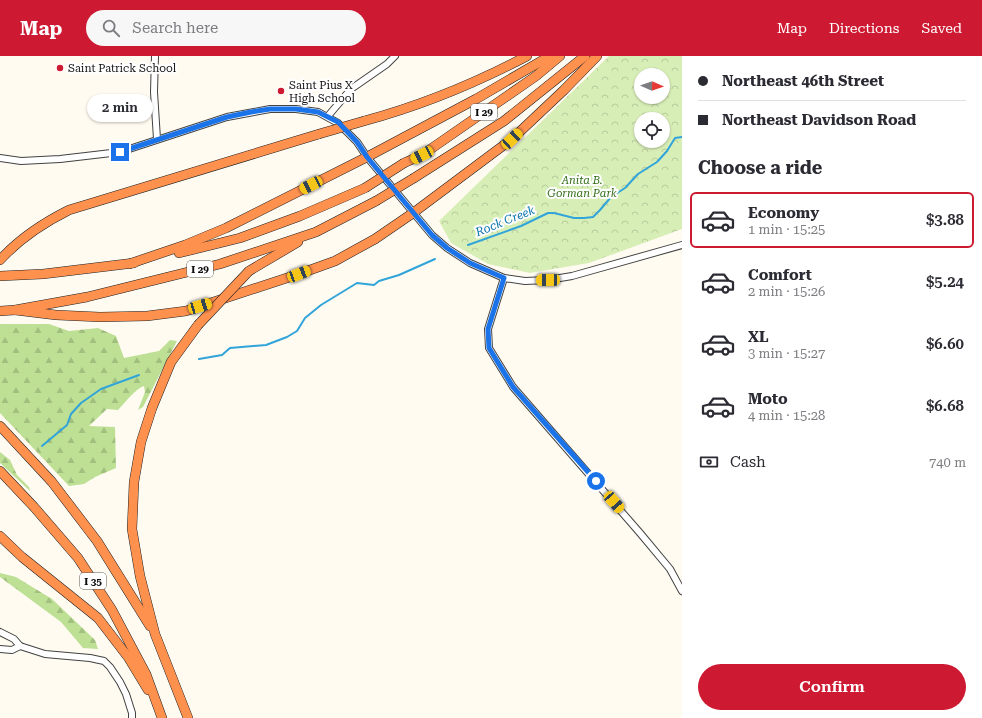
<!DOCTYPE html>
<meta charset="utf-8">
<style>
body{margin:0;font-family:"Roboto Serif",serif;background:#f7f7f7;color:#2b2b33;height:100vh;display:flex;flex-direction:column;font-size:15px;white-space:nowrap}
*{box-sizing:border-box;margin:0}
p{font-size:13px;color:#7c7c81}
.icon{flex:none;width:22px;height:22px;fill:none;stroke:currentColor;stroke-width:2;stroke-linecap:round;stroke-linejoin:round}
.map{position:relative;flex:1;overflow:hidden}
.sheet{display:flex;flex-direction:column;background:#fff;width:300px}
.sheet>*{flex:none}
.banner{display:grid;align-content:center;height:88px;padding:0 16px;background:#fff}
.needle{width:26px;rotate:92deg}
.tools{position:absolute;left:634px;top:12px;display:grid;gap:8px}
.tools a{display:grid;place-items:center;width:36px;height:36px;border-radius:50%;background:#fff;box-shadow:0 1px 3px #0004;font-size:20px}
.end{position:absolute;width:18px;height:18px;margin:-9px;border:5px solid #1a73e8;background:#fff;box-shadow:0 0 0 2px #fff}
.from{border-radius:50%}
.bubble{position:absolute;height:28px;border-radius:14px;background:#fff;box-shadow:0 1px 3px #0004;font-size:13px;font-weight:600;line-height:28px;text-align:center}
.car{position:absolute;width:12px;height:24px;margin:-12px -6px;border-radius:5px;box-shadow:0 0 3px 1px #0007;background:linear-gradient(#f5c518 24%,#345 0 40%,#f5c518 0 76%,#345 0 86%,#f5c518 0)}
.banner b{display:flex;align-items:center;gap:14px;height:38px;font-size:15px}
.banner b+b{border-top:1px solid #e1e1e2}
.banner i{width:10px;height:10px;background:#2b2b33}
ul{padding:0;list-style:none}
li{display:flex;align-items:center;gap:12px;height:56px;margin:0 8px 6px;padding:0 8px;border:2px solid transparent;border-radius:6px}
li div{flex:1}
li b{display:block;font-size:15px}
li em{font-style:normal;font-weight:600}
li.active{border-color:#cd1931}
li>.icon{width:36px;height:36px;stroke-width:1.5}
h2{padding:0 16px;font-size:18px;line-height:48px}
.pay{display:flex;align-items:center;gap:10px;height:44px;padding:0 16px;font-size:15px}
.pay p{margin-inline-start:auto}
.primary-button{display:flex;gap:8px;margin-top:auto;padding:8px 16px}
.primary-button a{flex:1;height:46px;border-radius:24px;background:#cd1931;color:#fff;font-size:16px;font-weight:600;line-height:46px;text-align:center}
header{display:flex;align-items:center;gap:24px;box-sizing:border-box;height:56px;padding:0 20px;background:#cd1931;color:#fff}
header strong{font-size:19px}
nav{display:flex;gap:22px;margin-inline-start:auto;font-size:14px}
.search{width:280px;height:36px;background:#f7f7f7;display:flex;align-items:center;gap:10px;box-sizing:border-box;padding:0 14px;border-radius:22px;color:#7c7c81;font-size:15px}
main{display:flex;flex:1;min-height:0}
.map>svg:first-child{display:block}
.forest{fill:url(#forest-firs)}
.park{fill:url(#park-crowns);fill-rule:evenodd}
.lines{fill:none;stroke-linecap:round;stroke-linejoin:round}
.stream{stroke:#31a4da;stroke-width:2}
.minor-casing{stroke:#424242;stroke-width:8}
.highway-casing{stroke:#202020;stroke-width:10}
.minor{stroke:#fff;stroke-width:6}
.highway{stroke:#ff914f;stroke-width:9}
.highway-bridge-casing{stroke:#202020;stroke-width:10;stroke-linecap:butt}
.highway-bridge{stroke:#ff914f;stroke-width:9}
.route{stroke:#1a73e8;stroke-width:5}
.poi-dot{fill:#cd1931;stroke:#fff;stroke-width:1.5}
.labels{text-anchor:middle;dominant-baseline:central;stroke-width:4;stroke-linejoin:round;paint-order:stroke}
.shield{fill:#fff;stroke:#575757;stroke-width:1}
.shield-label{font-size:10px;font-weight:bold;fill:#0f0f0f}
.poi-label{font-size:11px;fill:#0f0f0f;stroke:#fff;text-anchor:start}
.park-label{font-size:11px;font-style:italic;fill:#316e18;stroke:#fff}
.water-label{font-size:12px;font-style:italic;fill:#0c74ae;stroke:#fff}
</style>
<header>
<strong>Map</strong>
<div class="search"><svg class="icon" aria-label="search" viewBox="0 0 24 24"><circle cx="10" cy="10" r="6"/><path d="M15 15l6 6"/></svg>Search here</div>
<nav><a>Map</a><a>Directions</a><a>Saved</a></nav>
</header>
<main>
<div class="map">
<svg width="682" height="662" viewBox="0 0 682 662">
<defs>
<pattern id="forest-firs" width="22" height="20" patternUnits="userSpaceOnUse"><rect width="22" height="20" fill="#bde094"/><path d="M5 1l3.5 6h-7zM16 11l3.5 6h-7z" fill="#a1bf7e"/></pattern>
<pattern id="park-crowns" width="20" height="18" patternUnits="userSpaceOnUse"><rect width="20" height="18" fill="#d8eeb7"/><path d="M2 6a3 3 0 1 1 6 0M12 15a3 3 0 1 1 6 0" fill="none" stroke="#b8cb9c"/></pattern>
</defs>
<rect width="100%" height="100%" fill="#fffbf1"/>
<g class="forest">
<path d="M0,268h49l20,7 29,-3 18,8 8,22 35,-7 11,-11 7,1 -34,66 -5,3 7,-18 -1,-6c-9,3 -19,17 -26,24l-11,-1 -18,17 26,1 1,41 -21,9 -11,7 -15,2 -69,-73z"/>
<path d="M0,396l10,8 7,15 12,12 1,4 -30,-28z"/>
<path d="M0,517l16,4 36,22 43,41 3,9 -15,-1 -22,-26 -61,-45z"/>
</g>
<path class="park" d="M609,0h73v173l-93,34 -59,10 -42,-9 -37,-21 -12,-22zM641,19h22v22h-22zM641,63h22v22h-22z"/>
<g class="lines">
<g class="stream">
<path d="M468,189l53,-19 27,-13h6l20,5h10l9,-1 7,-7 11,-13 14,-9 13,-14 19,-12 10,-11 8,-13 7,-1"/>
<path d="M199,303l23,-4 8,-7 36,-3 21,-8 10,-6 8,-13 16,-13 36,-22 17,2 5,-4 20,-6 36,-16"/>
<path d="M42,390l25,-21 4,-11 10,-11 20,-14 38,-14"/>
</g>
<defs>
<g id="minor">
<path d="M155,0l-1,36 3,47"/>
<path d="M328,60l23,-27 36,-25 8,-8"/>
<path d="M0,102l21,3 39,-2 60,-7 107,-35 43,-8h26l22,3 20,11 19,19 10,15 65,78 15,13 23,15 34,15 21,3 23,-1 24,-4 110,-31"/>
<path d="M504,222l-16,51 1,19 24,39 127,146 30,36 12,22"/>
<path d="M0,576l14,7 6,7 25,8 45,4 14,3 6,6 10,15 6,12 6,19v5"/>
<path d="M0,593l12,1 8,-4"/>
</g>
<g id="highway">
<path d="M364,65c59,-16 108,-36 163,-65"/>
<path d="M404,107l18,-8 114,-79 24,-20"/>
<path d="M414,122l90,-57 81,-65"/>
<path d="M179,197l61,-15 60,-22 65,-28"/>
<path d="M0,204c20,-22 43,-37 69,-50l250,-76"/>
<path d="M129,208l56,-19 41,-17 141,-71 109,-58 74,-43"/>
<path d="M249,215l49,-29"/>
<path d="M0,220l43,-2 91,-11"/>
<path d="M15,254l41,5 44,2 47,-1 39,-5 113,-37 36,-13 40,-22 38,-26 99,-74 52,-49 33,-34"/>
<path d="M0,255l15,-1 72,-13 133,-33 96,-32 60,-31"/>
<path d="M0,370l52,56 45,59 53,85"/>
<path d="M0,415l34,36 44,51 34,52 34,64 16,44"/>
<path d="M0,480l22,21 76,61 30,39 20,33"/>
<path d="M188,662l-33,-84 -15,-58 -8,-47 2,-47 7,-40 11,-34 19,-46 27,-37"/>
</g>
</defs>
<use href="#minor" class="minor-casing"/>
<use href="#highway" class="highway-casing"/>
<use href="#minor" class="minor"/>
<use href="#highway" class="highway"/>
<defs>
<g id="highway-bridge">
<path d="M319,78l45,-13"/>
<path d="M365,132l39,-25"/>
<path d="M376,145l38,-23"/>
<path d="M198,269l51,-54"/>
</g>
</defs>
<use href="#highway-bridge" class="highway-bridge-casing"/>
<use href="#highway-bridge" class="highway-bridge"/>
</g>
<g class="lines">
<path class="route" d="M120,96l107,-35 24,-5 19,-3h26l22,3 20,10 19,20 10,15 65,78 15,13 23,15 34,15 -16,51 1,19 24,39 83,94"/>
</g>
<g class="poi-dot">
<circle cx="60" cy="12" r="4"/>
<circle cx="281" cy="35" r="4"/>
</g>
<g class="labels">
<g class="shield">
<rect x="471" y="48" width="26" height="16" rx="3"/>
<rect x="187" y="205" width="26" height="16" rx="3"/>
<rect x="80" y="517" width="26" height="16" rx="3"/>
</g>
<g class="shield-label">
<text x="484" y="56">I 29</text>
<text x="200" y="213">I 29</text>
<text x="93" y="525">I 35</text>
</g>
<g class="poi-label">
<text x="68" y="12">Saint Patrick School</text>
<text x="289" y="29">Saint Pius X<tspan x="289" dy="13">High School</tspan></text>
</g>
<g class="park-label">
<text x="582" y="124">Anita B.<tspan x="582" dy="13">Gorman Park</tspan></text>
</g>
<g class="water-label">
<text transform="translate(505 165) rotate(-22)">Rock Creek</text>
</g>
</g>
</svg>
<div class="tools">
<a><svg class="needle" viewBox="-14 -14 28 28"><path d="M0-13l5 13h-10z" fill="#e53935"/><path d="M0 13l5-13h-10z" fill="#7c7c81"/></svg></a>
<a><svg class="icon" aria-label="locate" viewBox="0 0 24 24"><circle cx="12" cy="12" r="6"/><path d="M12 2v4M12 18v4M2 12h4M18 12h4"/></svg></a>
</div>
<i class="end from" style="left:596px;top:425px"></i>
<i class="end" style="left:120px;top:96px"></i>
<div class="bubble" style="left:87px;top:38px;width:66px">2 min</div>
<i class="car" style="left:512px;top:83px;rotate:47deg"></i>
<i class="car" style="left:422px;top:99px;rotate:243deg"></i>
<i class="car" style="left:311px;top:129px;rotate:243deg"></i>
<i class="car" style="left:299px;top:218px;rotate:69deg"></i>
<i class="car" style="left:548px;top:224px;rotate:269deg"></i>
<i class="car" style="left:200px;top:250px;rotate:73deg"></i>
<i class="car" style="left:614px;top:446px;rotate:139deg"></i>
</div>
<section class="sheet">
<div class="banner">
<b><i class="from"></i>Northeast 46th Street</b>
<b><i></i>Northeast Davidson Road</b>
</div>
<h2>Choose a ride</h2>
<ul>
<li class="active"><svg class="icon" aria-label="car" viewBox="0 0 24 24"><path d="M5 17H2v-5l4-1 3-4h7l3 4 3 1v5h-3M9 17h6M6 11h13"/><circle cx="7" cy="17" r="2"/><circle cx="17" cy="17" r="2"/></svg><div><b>Economy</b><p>1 min · 15:25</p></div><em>$3.88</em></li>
<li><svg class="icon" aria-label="car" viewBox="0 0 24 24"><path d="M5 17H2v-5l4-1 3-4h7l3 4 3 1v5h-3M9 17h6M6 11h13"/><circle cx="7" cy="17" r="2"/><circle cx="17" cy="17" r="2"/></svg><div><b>Comfort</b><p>2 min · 15:26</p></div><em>$5.24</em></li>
<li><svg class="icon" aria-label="car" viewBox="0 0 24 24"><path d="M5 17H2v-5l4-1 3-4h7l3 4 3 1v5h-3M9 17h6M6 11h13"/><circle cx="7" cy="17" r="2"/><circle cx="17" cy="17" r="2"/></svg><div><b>XL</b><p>3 min · 15:27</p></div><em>$6.60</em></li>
<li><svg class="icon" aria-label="car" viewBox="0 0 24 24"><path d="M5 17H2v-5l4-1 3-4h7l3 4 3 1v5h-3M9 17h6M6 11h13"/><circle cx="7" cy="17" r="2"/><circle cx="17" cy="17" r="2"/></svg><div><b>Moto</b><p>4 min · 15:28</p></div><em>$6.68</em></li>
</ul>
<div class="pay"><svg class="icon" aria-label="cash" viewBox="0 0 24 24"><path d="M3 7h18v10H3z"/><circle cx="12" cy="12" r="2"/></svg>Cash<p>740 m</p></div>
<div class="primary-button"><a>Confirm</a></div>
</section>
</main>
